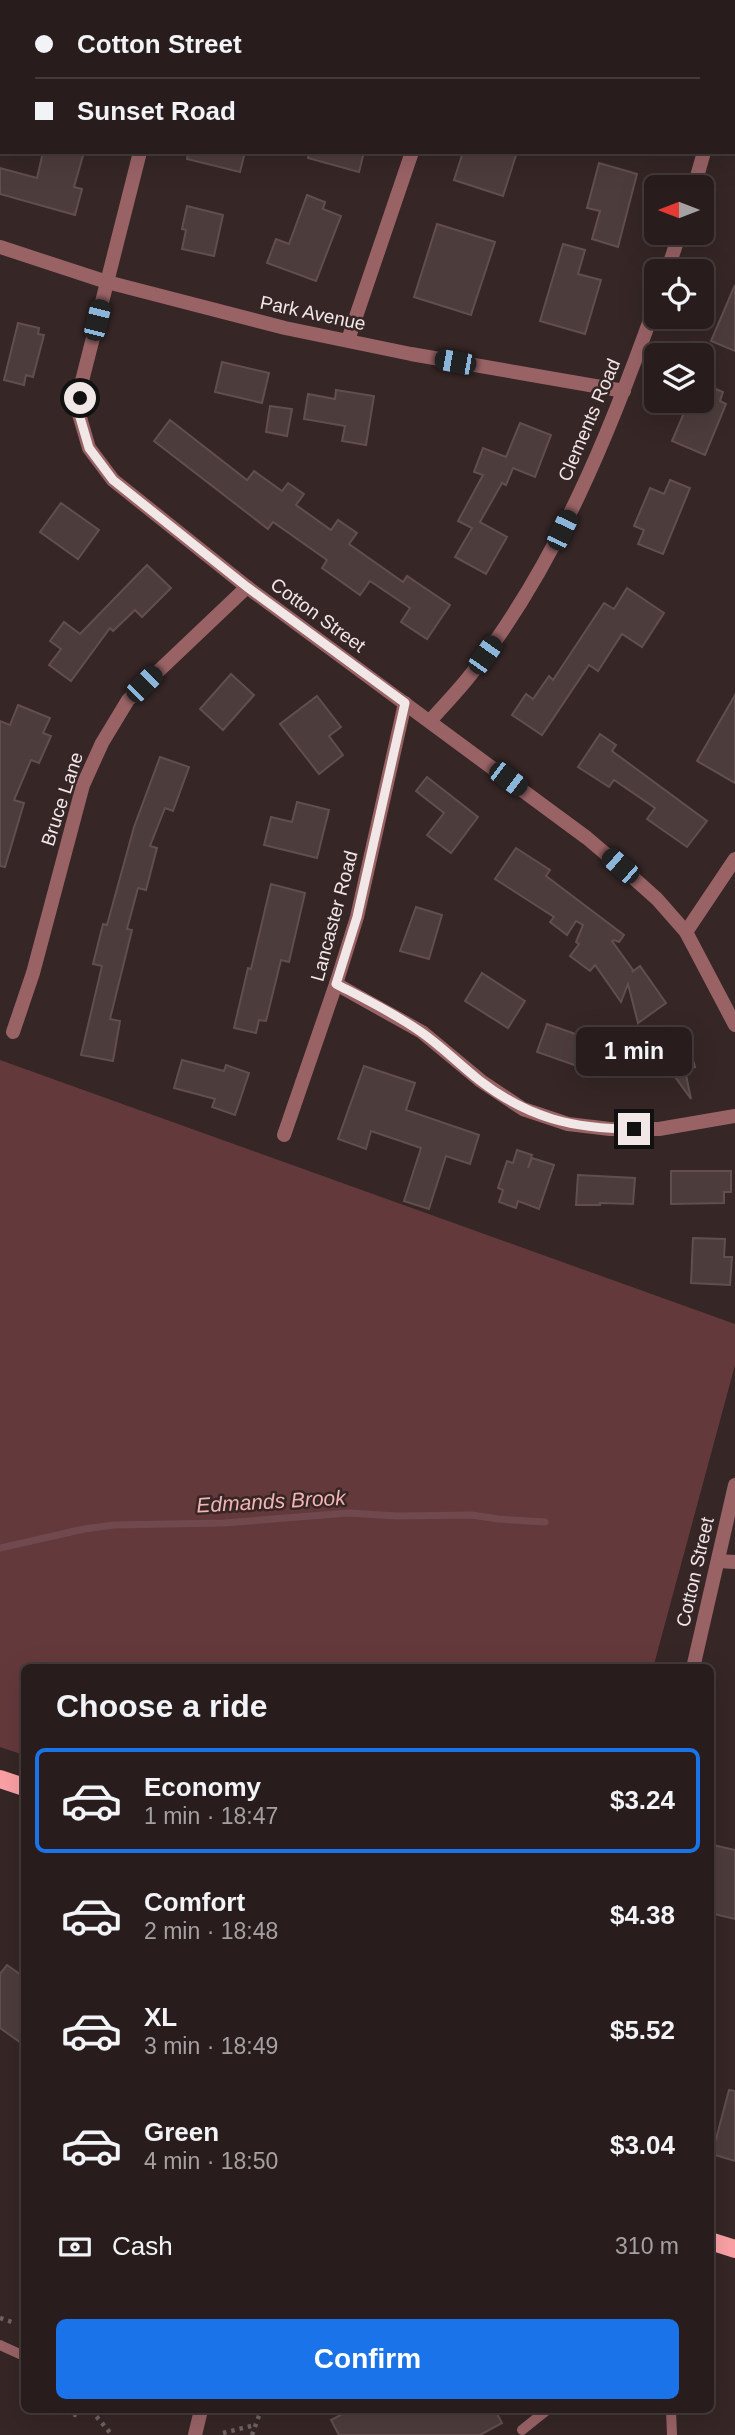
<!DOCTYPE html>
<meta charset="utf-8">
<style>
body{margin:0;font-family:Arial,sans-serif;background:#342929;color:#f1f3f6;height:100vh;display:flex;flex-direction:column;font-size:26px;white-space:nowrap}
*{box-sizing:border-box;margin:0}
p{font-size:23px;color:#a5a1a3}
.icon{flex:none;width:38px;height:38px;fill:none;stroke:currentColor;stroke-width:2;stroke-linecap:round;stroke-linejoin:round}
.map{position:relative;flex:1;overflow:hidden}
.drawer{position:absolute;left:21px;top:1664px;width:693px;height:749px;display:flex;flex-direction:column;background:#281c1c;border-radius:10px;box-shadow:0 7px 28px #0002,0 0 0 2px #443a3b}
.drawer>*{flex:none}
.guide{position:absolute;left:0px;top:0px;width:735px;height:154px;box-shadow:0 7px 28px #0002,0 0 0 2px #443a3b;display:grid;align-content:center;height:154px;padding:0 35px;background:#281c1c}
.needle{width:46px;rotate:270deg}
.controls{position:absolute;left:644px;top:175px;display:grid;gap:14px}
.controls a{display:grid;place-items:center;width:70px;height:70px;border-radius:10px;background:#281c1c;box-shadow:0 7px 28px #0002,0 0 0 2px #443a3b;font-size:35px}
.end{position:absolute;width:32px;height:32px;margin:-16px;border:9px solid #f2e7e7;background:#111;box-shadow:0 0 0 4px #111}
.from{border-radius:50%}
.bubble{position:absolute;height:49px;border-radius:10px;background:#281c1c;box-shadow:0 7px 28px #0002,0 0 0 2px #443a3b;font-size:23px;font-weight:600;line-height:49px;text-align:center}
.car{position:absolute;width:21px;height:42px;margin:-21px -10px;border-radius:9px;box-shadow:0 0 5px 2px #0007;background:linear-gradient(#222 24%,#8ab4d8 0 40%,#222 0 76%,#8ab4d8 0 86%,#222 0)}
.guide b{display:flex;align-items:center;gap:24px;height:66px;font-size:26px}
.guide b+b{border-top:2px solid #443a3b}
.guide i{width:18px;height:18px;background:#f1f3f6}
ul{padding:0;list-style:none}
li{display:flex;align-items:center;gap:21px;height:105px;margin:0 14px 10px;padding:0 21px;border:4px solid transparent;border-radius:10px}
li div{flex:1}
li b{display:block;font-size:26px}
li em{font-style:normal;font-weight:600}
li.on{border-color:#1a73e8}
li>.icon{width:63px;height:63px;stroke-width:1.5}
h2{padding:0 35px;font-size:32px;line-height:84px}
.pay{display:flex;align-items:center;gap:18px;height:77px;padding:0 35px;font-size:26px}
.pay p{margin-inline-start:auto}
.primary-button{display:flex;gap:14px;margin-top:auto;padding:14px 35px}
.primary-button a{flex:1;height:80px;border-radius:10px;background:#1a73e8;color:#fff;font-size:28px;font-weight:600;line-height:80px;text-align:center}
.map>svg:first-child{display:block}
.green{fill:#64393c}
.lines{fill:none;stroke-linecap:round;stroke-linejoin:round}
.stream{stroke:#70494f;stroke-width:7}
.building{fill:#4d3c3c;stroke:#614f4f;stroke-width:2}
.path{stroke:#706262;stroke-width:4.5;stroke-dasharray:3.5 5;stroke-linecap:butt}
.service{stroke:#996366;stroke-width:10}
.minor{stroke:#996366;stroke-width:14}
.primary{stroke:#fba1a6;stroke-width:18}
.route{stroke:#f2e7e7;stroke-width:9}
.labels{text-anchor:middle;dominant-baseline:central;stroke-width:5;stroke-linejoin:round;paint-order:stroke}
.street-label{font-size:19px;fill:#f2e7e7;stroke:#362626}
.water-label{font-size:21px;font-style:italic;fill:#f4b3b5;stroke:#362626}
</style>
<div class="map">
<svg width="735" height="2435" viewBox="0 0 735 2435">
<rect width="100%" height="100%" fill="#362626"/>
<path class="green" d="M0,1060l735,264v41l-82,303h-629v87l-24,-8z"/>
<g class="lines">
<path class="stream" d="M0,1548l84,-19 30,-4 110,-2 125,-10 48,3 75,-1 26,4 47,3"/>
</g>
<g class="building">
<path d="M43,152h41l-10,35 8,2 -7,26 -75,-21v-26l37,10z"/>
<path d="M188,152h57l-5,20 -53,-13z"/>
<path d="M309,152h55l-5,20 -51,-14z"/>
<path d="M463,152h54l-14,44 -49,-16z"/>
<path d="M599,163l38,11 -19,73 -26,-8 8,-28 -13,-3z"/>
<path d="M307,195l18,7 -2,7 18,7 -25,65 -49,-18 9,-24 13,5z"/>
<path d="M187,206l36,9 -9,41 -32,-7 4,-19 -4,-1z"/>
<path d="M437,224l58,18 -24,73 -57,-18z"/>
<path d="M563,244l22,6 -7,24 23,6 -16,54 -45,-13z"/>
<path d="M735,285v66l-24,-10z"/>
<path d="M18,323l21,5 -1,6 6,1 -11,42 -7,-2 -2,10 -20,-5z"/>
<path d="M222,362l47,11 -7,30 -47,-11z"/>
<path d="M702,383l21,9 -3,9 6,3 -21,51 -33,-14 17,-40h13z"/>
<path d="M336,390l38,6 -8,49 -24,-4 3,-15 -41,-7 4,-25 27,5z"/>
<path d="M270,406l22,3 -5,27 -21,-4z"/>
<path d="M170,420l77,60 7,-9 28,20 6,-8 16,11 -8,11 35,25 7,-10 19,13 -8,11 54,38 4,-6 43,29 -23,34 -26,-17 9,-14 -40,-27 -10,14 -38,-27 5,-8 -54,-38 -5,7 -114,-88z"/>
<path d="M520,423l31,12 -16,42 -22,-9 -7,17 -4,-2 -22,39 27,15 -21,37 -31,-17 17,-29 -14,-7 25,-46 -9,-3 9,-24 23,9z"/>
<path d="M670,480l20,8 -27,66 -25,-10 6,-14 -10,-4 16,-38 14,6z"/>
<path d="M61,503l38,27 -21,29 -38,-27z"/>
<path d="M147,565l24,23 -29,29 -7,-7 -22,21 -3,-3 -39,53 -22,-16 12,-16 -11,-8 14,-19 16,12z"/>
<path d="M627,588l37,25 -22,34 -20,-13 -24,37 -9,-6 -47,70 -30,-20 14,-21 7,5 16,-23 4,4 51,-77 10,6z"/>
<path d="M231,674l23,21 -31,35 -23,-21z"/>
<path d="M735,695v88l-38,-22z"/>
<path d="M317,696l24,31 -12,9 14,19 -24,19 -39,-50z"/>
<path d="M18,705l32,13 -7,15 8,3 -12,27 -8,-3 -17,40 10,3 -19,64 -5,-1v-145l10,4z"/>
<path d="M600,734l16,11 -4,6 95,70 -20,26 -40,-28 8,-11 -41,-28 -5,7 -31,-20z"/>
<path d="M160,757l29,10 -16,44 -8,-3 -15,38 7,2 -11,42 -8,-2 -11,41 5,1 -22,89 10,2 -7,40 -32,-6 21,-89 -9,-2 10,-40 4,1 27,-98z"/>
<path d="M427,777l51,40 -27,36 -24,-18 17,-22 -28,-22z"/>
<path d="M297,802l32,8 -12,48 -53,-13 7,-28 21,5z"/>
<path d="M516,848l34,22 -4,6 78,59 -5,7 -5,-2 -2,1 21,29 -1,2 8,-6 26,37 -28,20 -10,-39 -7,18 -26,-37 -5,6 -20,-15 9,-12 -3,-2 7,-17 -7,-4 -9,14 -17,-13 4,-5 -59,-38z"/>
<path d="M271,884l34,9 -16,69 -8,-2 -15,61 -7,-1 -3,13 -22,-5 14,-60 3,1z"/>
<path d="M416,907l26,8 -13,44 -29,-8z"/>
<path d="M482,973l43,28 -17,27 -43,-27z"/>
<path d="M547,1024l60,21 -30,21 -40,-14z"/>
<path d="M678,1043l3,9 9,-2 5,17 -10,3 6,29 -36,-50z"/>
<path d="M182,1060l42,11 2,-6 23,8 -14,42 -23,-8 3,-8 -41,-11z"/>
<path d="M364,1066l51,17 -9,27 73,25 -9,29 -24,-8 -17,53 -25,-8 17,-53 -50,-17 -5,18 -28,-10z"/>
<path d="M517,1150l15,5 -4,13 4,-10 22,7 -15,44 -21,-8 -2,7 -17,-6 4,-12 -5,-2 9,-27 6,2z"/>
<path d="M671,1171h60v21h-7v11l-53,1z"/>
<path d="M578,1175l57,3 -2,26 -33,-1v2h-24z"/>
<path d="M693,1238l32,1 -1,18h8l-2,28 -39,-2z"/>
<path d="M713,1845l22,5v69l-25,-6v-59z"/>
<path d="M7,1965l17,12v68l-24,-17v-54z"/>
<path d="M729,2090l6,1v70l-23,-7z"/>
<path d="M350,2410h145l7,13 -22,12h-141l-8,-15z"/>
</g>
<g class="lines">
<g class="path">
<path d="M0,2318l12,4"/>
<path d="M57,2410l22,6"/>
<path d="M91,2410l21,25"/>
<path d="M223,2433l32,-8"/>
<path d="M252,2435l9,-25"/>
</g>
<g class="service">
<path d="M0,2345l24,11"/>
<path d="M671,2410l1,25"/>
<path d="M522,2430l25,-20"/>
</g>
<g class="minor">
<path d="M180,2v-2"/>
<path d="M459,2l1,-2"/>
<path d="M733,40l2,-8"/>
<path d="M140,152l-58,229 -3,33 10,34 24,32 134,107 340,251 33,28 37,33 29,33 49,93"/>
<path d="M694,187l10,-35"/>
<path d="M0,247l107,35 178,46 126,26 213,37"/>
<path d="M667,271l13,-38"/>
<path d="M348,340l64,-188"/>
<path d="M430,721c14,-16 29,-31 42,-48 85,-110 138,-240 184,-370"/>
<path d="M686,932l49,-73"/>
<path d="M336,984l86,48 59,49 42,28 45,15 42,5h49l76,-13"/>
<path d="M13,1032l20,-59 50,-188 19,-42 26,-43 119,-113"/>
<path d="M284,1135l52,-151 21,-67 48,-214"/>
<path d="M718,1561l17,1"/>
<path d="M693,1668l42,-183"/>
<path d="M195,2435l6,-25"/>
</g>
<g class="primary">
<path d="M0,1779l24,8"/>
<path d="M710,2241l25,8"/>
</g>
</g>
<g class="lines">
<path class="route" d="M80,398l-1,16 10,34 24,32 134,107 158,116 -48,214 -21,67c29,15 58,29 85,48 20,14 38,32 58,48 49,38 94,49 155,49"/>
</g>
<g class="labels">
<g class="street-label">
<text transform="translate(313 313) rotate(12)">Park Avenue</text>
<text transform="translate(589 420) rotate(-67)">Clements Road</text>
<text transform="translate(318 615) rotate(36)">Cotton Street</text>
<text transform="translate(62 799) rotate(-72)">Bruce Lane</text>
<text transform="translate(334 916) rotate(-75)">Lancaster Road</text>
<text transform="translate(695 1572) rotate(-77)">Cotton Street</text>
</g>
<g class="water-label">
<text transform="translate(271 1501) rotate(-3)">Edmands Brook</text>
</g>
</g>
</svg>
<div class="controls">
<a><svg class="needle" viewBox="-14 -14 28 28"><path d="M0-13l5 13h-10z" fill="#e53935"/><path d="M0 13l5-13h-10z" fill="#a5a1a3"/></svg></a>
<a><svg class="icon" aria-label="locate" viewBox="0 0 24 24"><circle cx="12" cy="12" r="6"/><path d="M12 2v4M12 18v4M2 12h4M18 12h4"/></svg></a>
<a><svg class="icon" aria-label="layers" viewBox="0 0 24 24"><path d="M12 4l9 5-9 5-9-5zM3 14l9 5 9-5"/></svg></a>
</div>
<i class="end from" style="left:80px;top:398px"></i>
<i class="end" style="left:634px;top:1129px"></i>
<div class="bubble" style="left:576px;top:1027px;width:116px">1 min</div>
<i class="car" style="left:97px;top:320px;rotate:14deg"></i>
<i class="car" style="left:455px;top:362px;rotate:280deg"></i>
<i class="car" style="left:562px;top:530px;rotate:25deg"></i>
<i class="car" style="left:485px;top:655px;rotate:35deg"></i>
<i class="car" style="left:144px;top:684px;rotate:45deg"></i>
<i class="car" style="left:508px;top:779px;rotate:127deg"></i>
<i class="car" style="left:620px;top:866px;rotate:311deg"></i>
<div class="guide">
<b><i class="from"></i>Cotton Street</b>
<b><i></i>Sunset Road</b>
</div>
<section class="drawer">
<h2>Choose a ride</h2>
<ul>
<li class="on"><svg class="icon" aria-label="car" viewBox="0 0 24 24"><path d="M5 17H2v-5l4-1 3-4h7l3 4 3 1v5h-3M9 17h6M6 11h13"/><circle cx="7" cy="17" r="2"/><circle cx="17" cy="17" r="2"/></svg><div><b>Economy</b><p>1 min · 18:47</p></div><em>$3.24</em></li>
<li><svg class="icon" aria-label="car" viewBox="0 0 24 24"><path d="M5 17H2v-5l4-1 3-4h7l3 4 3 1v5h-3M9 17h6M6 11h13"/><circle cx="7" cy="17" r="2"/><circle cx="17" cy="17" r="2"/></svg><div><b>Comfort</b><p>2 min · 18:48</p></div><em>$4.38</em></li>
<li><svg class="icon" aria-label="car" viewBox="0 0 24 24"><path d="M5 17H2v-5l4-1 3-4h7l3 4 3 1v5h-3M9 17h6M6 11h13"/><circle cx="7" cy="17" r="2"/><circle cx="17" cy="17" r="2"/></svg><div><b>XL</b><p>3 min · 18:49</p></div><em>$5.52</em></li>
<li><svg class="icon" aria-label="car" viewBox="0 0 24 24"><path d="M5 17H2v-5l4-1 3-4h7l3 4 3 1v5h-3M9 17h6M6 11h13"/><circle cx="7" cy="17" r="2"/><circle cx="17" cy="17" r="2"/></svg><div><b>Green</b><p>4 min · 18:50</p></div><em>$3.04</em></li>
</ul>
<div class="pay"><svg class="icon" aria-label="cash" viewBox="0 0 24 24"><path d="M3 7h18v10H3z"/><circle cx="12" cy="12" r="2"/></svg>Cash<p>310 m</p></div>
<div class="primary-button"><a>Confirm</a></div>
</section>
</div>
